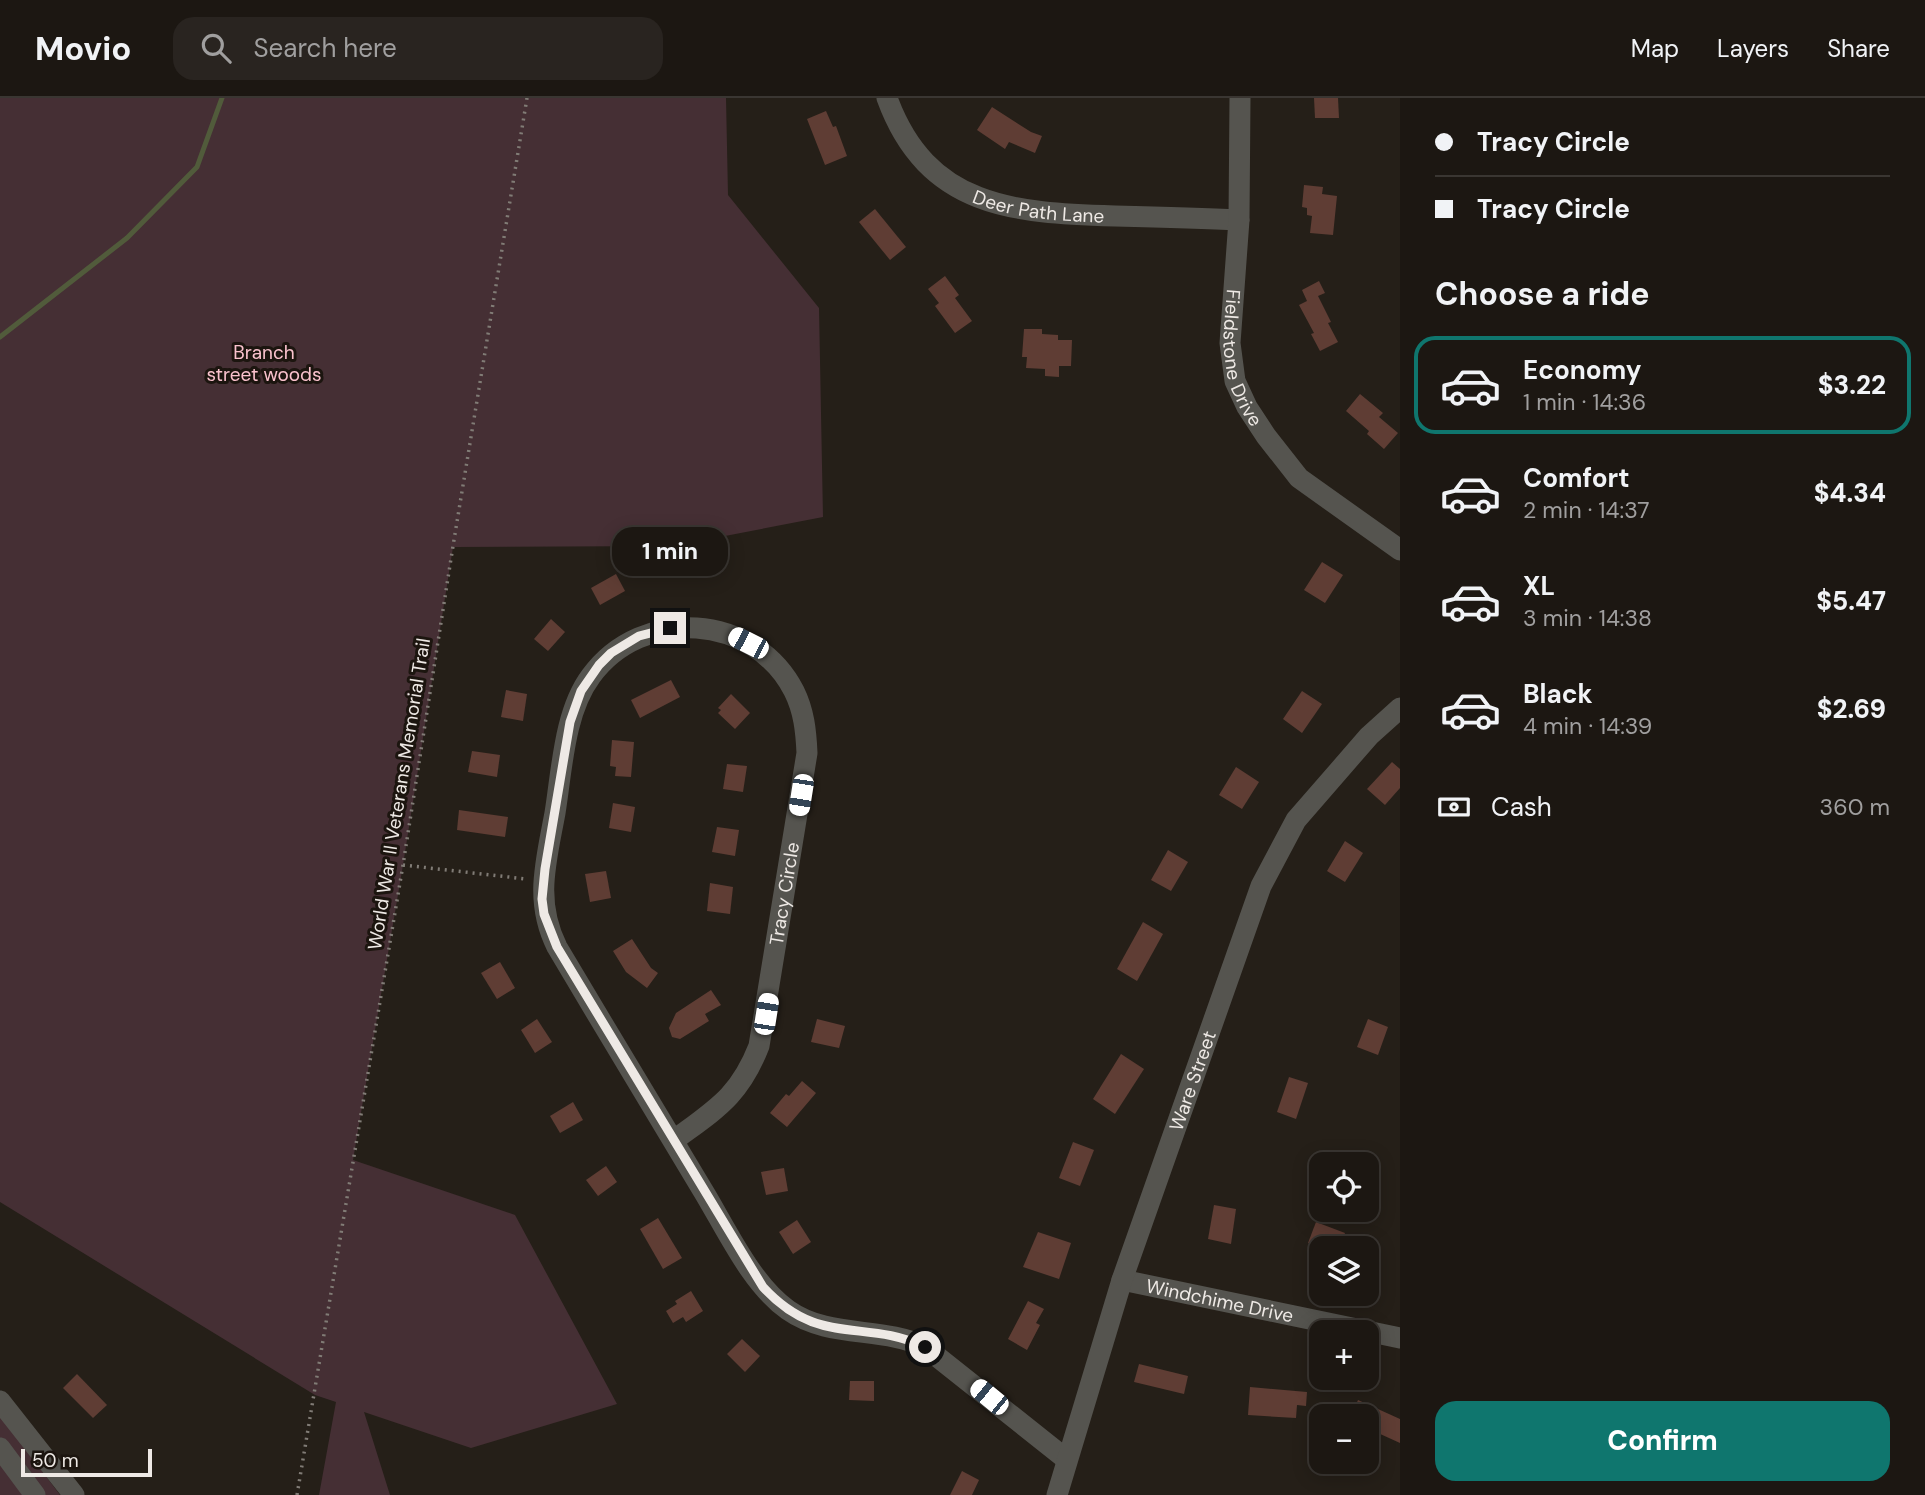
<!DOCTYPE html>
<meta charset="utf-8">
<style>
body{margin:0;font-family:"DM Sans",sans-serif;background:#292420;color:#f1f3f6;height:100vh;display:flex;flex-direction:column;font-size:26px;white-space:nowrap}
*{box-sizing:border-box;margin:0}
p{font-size:23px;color:#a09f9f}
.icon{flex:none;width:38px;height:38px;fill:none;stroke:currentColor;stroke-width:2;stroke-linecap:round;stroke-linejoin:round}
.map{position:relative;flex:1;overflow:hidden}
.details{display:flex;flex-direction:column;background:#1c1712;width:525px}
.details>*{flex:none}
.top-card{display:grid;align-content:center;height:154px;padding:0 35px;background:#1c1712}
.buttons{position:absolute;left:1309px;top:1054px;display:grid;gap:14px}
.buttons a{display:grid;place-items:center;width:70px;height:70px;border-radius:14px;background:#1c1712;box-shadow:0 4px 18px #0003,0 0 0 2px #3a3632;font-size:35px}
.scale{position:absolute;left:21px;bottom:18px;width:131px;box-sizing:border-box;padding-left:7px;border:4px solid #eee9e5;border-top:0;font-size:19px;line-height:24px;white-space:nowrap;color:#eee9e5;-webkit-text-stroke:5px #1c150f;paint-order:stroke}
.end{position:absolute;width:32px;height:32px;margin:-16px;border:9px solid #eee9e5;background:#111;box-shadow:0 0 0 4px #111}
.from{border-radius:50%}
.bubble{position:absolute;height:49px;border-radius:21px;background:#1c1712;box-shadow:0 4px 18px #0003,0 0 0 2px #3a3632;font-size:23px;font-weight:800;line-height:49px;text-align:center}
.car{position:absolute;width:21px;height:42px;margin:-21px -10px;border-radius:9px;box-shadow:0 0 5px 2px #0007;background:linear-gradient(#fff 24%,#345 0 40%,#fff 0 76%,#345 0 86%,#fff 0)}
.top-card b{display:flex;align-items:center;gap:24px;height:66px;font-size:26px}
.top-card b+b{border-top:2px solid #3a3632}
.top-card i{width:18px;height:18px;background:#f1f3f6}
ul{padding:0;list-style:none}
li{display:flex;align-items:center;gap:21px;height:98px;margin:0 14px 10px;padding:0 21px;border:4px solid transparent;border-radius:21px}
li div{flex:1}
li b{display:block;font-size:26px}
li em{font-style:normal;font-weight:800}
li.on{border-color:#0f766e}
li>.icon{width:63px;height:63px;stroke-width:1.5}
h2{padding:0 35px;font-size:32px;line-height:84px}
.pay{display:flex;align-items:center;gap:18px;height:77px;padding:0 35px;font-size:26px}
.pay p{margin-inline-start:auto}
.action{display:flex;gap:14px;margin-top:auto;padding:14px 35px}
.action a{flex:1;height:80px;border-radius:21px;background:#0f766e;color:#fff;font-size:28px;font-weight:800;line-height:80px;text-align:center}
header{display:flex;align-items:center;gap:42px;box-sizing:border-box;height:98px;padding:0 35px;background:#1c1712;border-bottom:2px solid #3a3632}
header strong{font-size:33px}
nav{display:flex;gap:38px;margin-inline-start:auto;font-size:24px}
.search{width:490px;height:63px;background:#292420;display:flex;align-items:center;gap:18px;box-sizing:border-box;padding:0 24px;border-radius:21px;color:#a09f9f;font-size:26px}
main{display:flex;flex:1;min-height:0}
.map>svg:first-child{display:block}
.green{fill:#452f34}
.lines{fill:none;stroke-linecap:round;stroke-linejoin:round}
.stream{stroke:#515b3b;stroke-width:5}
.building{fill:#5f3d34}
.path{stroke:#817c76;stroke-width:3.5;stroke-dasharray:2 5;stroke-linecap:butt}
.minor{stroke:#55544f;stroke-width:21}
.route{stroke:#eee9e5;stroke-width:9}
.labels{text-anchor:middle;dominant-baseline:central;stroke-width:6;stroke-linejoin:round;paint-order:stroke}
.street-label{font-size:19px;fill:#eee9e5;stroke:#1c150f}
.park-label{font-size:19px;fill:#fac2cd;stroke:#1c150f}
</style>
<header>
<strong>Movio</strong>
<div class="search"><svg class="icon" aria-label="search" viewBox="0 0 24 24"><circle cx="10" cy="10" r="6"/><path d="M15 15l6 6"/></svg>Search here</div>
<nav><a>Map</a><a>Layers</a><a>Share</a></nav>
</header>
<main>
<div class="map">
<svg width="1400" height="1397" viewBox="0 0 1400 1397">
<rect width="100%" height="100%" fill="#251f18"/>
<g class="green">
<path d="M0,0h726l2,97 91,113 4,209 -150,29 -220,1 -50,318 -50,295 162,55 102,189 -146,44 -107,-36 26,83h-71l17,-93 -21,-7 -315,-193z"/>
<path d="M0,1317l60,80h-18l-42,-56z"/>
<path d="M0,1362l26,35h-26z"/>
</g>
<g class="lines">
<path class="stream" d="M0,239l127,-99 70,-71 25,-69"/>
</g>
<g class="building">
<path d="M1314,0h24l1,20h-24z"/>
<path d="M992,9l39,25 11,4 -7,17 -26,-11 -4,7 -28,-19z"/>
<path d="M826,13l7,16 3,-1 11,30 -22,9 -18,-46z"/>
<path d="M1304,87l19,2 -1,7 15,2 -4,39 -23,-2 2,-17 -5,-1v-7l-5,-1z"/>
<path d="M875,111l31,38 -16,13 -31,-38z"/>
<path d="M945,178l14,19 -4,3 17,23 -17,12 -20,-27 4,-3 -11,-14z"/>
<path d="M1319,183l6,12 -7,3 13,26 -3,1 10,19 -18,9 -9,-17 3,-1 -15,-28 8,-4 -5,-11z"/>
<path d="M1024,231h18v5l16,1v5h14l-1,26h-12v11l-14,-1v-7l-19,-1 1,-11h-5z"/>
<path d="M1360,296l23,19 -4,4 19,16 -14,16 -17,-15 2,-3 -23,-20z"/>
<path d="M1322,464l21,13 -18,28 -21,-13z"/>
<path d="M616,476l9,17 -25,14 -9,-17z"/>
<path d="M551,521l14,13 -17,19 -14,-12z"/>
<path d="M671,582l9,17 -40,21 -9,-18z"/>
<path d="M506,592l21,4 -4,27 -22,-4z"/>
<path d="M1302,593l20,13 -20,29 -19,-14z"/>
<path d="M731,596l19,19 -15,16 -17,-16 3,-3 -3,-2z"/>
<path d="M612,642l22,2 -3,35 -16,-1 1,-9 -6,-1z"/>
<path d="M472,653l28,4 -3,22 -29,-5z"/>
<path d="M1392,664l8,7v19l-15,17 -18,-16z"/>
<path d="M727,666l20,2 -4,26 -20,-3z"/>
<path d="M1236,669l23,15 -17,27 -23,-14z"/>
<path d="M613,705l22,4 -4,25 -22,-4z"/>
<path d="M459,712l49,7 -3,20 -48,-7z"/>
<path d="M717,729l22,3 -4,26 -23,-4z"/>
<path d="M1345,743l18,12 -18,29 -18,-11z"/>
<path d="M1168,752l20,12 -17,29 -20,-11z"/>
<path d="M606,773l5,27 -21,4 -5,-28z"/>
<path d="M710,785l23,4 -3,27 -23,-3z"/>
<path d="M1143,824l20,12 -26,47 -20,-12z"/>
<path d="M632,841l19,29 7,5 -11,15 -21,-16 -13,-21z"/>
<path d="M500,864l15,26 -18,11 -16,-26z"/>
<path d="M711,892l10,15 -16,9 4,7 -29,18 -8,-2 -3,-9 7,-15z"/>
<path d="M537,921l15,23 -17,11 -14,-23z"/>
<path d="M817,921l28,7 -6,22 -28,-6z"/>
<path d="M1368,921l20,8 -10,28 -21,-8z"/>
<path d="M1121,956l23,15 -29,45 -22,-15z"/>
<path d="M1289,979l19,6 -12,36 -19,-7z"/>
<path d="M802,983l14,12 -29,34 -17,-14 16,-19 3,2z"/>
<path d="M573,1004l10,18 -23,13 -10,-17z"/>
<path d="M1073,1044l21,8 -14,36 -21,-8z"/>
<path d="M606,1068l11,16 -19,14 -12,-16z"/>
<path d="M784,1070l4,23 -22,4 -5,-23z"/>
<path d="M1214,1107l22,4 -5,35 -23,-5z"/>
<path d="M658,1120l24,40 -19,11 -23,-40z"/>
<path d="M797,1122l14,22 -18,12 -14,-22z"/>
<path d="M1316,1124l29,11 -6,15h-19l-12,-5z"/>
<path d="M1038,1134l33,11 -12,36 -36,-12z"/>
<path d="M691,1193l12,20 -17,11 -3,-5 -10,6 -7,-12 11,-7 -2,-3z"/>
<path d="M1028,1203l16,8 -8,14 4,2 -13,25 -19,-11z"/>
<path d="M742,1241l18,17 -15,16 -18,-18z"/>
<path d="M1139,1266l49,12 -4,18 -50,-12z"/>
<path d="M77,1276l30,31 -14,13 -30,-30z"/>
<path d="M850,1283h24v20l-25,-1z"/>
<path d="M1250,1289l57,5 -1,14 -9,-1 -1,13 -48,-3z"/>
<path d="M1358,1302l42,19v24l-33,-15v-12h-16z"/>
<path d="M962,1373l17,9 -7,15h-22z"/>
</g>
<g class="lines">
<g class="path">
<path d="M403,767l123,14"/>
<path d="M297,1397l106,-630 50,-319 74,-448"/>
</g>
<g class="minor">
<path id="s1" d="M887,0c40,110 127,115 228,118 42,1 83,2 124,4"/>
<path id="s2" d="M1240,0l-1,122 -9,123 5,38 12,26 19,29 33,42 101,72"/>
<path id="s3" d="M673,1043c43,-32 66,-44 86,-95l48,-293c-1,-22 -3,-42 -13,-62 -40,-78 -152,-85 -203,-15 -27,36 -29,94 -36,137 -9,49 -21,88 2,134 48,81 97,162 145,242 24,39 49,95 86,121 41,29 94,16 137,37l141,112"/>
<path id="s4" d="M1122,1182l278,58"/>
<path d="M0,1303l74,94"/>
<path d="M0,1350l35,47"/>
<path id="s5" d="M1057,1397l65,-215 139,-394 35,-66 73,-84 31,-28"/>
</g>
</g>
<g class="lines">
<path class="route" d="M670,530l-31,8 -28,17 -12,12 -18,26 -11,31 -25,147 -3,30 2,15 13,33 206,340c56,61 101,31 162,60"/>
</g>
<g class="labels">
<g class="street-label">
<text stroke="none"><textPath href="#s1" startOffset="201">Deer Path Lane</textPath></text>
<text stroke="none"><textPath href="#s2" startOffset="262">Fieldstone Drive</textPath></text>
<text transform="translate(399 696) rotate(-81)">World War II Veterans Memorial Trail</text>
<text stroke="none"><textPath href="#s3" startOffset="285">Tracy Circle</textPath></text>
<text stroke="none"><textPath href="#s5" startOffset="436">Ware Street</textPath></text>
<text stroke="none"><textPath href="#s4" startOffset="100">Windchime Drive</textPath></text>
</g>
<g class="park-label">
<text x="264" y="254">Branch<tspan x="264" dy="22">street woods</tspan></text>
</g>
</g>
</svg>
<div class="buttons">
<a><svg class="icon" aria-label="locate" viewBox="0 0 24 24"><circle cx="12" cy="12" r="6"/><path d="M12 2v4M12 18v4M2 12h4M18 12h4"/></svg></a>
<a><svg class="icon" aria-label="layers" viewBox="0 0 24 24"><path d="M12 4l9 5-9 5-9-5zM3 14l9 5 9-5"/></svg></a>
<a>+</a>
<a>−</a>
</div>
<div class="scale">50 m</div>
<i class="end from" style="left:925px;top:1249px"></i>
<i class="end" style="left:670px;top:530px"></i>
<div class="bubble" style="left:612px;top:429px;width:116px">1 min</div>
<i class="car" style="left:748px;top:545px;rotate:297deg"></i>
<i class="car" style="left:801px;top:697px;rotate:189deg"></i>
<i class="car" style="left:766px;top:916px;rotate:9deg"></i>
<i class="car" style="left:989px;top:1299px;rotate:309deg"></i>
</div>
<section class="details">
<div class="top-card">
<b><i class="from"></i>Tracy Circle</b>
<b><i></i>Tracy Circle</b>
</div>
<h2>Choose a ride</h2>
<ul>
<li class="on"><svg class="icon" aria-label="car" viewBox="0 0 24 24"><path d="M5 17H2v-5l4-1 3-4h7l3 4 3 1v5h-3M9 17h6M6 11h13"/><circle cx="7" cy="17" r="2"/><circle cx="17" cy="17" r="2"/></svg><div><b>Economy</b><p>1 min · 14:36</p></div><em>$3.22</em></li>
<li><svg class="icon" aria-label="car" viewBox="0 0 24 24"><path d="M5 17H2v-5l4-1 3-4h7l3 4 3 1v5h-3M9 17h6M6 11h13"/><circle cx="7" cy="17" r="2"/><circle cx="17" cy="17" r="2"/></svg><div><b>Comfort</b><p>2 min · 14:37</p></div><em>$4.34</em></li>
<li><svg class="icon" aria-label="car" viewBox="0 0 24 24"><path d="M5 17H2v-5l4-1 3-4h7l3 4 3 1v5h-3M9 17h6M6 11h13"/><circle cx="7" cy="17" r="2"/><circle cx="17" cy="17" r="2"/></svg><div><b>XL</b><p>3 min · 14:38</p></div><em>$5.47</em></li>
<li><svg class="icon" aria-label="car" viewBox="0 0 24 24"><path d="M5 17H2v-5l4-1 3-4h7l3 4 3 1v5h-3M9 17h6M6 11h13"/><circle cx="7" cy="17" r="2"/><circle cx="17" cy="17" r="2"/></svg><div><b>Black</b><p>4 min · 14:39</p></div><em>$2.69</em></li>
</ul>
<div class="pay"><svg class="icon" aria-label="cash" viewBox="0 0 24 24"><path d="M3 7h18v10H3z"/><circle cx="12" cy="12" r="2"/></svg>Cash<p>360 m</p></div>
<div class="action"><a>Confirm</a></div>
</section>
</main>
